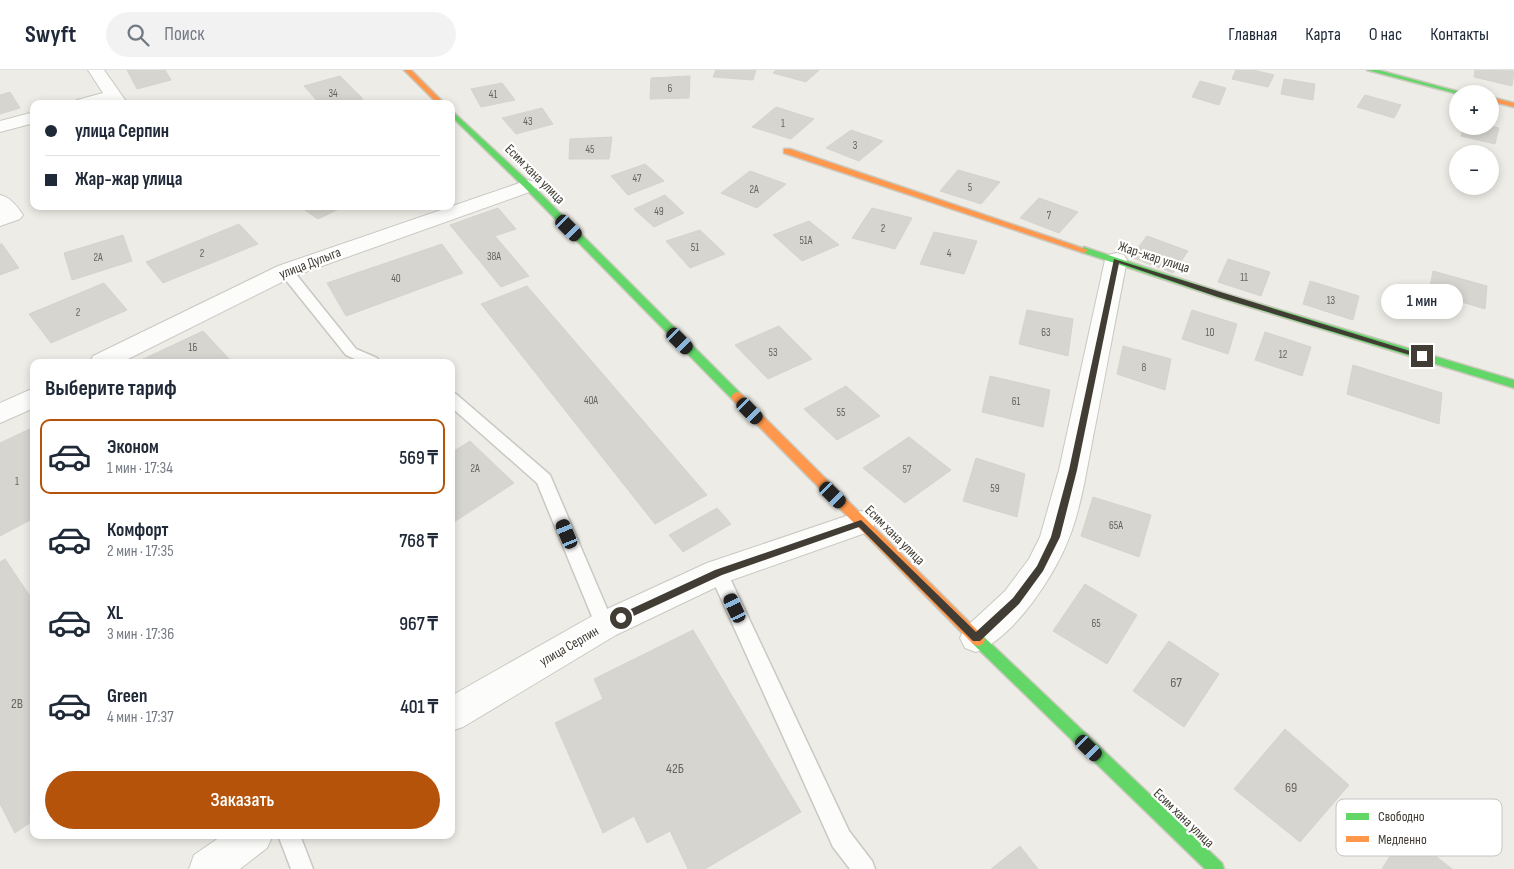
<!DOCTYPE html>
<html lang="ru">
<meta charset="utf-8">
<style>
body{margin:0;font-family:"Sofia Sans Condensed",sans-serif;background:#f2f2f3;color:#1f2937;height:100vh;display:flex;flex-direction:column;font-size:19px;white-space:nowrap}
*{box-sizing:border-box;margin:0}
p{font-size:16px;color:#747a83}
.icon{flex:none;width:28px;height:28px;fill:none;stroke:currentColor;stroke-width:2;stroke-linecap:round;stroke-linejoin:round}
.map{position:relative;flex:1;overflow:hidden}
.panel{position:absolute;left:30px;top:289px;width:425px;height:480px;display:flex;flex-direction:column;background:#fff;border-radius:10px;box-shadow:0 2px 8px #0003}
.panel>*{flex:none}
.hud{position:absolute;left:30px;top:30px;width:425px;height:110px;border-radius:10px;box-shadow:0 2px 8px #0003;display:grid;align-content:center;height:110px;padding:0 15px;background:#fff}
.tools{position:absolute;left:1449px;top:15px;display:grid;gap:10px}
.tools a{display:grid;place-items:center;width:50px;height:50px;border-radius:50%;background:#fff;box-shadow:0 2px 8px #0003;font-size:25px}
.end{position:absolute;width:22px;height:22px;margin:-11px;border:6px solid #413d34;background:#fff;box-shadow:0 0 0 2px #fff}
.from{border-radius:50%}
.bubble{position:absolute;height:35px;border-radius:18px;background:#fff;box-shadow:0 2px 8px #0003;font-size:16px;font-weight:600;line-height:35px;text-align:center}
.car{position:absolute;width:15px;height:30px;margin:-15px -8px;border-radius:6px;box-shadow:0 0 4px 1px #0007;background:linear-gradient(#222 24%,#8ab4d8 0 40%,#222 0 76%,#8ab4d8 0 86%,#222 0)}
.hud b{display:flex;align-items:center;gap:18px;height:48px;font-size:19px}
.hud b+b{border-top:1px solid #e0e1e3}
.hud i{width:12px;height:12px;background:#1f2937}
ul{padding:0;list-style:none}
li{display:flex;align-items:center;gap:15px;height:75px;margin:0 10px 8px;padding:0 5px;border:2px solid transparent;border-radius:10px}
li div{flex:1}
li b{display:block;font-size:19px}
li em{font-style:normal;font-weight:600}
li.current{border-color:#b45309}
li>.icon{width:45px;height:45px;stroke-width:1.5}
h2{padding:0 15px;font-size:22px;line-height:60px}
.action{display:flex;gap:10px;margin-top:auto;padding:10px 15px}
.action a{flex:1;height:58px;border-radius:30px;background:#b45309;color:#fff;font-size:20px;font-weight:600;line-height:58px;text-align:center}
header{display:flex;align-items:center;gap:30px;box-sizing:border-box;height:70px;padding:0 25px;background:#fff;border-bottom:1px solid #e0e1e3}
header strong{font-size:24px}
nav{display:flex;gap:28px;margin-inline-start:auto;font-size:18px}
.search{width:350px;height:45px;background:#f2f2f3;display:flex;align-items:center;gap:12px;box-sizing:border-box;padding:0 18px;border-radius:28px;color:#747a83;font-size:19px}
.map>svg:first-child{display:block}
.building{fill:#d6d5cf;stroke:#d5d3cc}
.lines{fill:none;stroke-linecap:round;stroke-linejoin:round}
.lane-casing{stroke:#c9c8c2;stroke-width:3}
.street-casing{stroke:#c9c8c2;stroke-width:2}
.fast-casing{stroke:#cbc9be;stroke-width:3}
.slow-casing{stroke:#cbc9be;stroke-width:3}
.lane{fill:#fcfcfb;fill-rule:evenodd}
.street{fill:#fcfcfb;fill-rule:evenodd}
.fast{fill:#63d668;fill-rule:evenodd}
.slow{fill:#ff974d;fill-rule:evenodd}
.route{fill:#413d34}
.labels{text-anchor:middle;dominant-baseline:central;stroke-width:4.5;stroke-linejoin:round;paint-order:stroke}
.number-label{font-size:11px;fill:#67645c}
.street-label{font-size:14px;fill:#413d34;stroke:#fff}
.near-number-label{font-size:14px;fill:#67645c}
.key{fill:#fff;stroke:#c6c5c2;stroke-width:1}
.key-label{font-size:14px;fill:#413d34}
</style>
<header>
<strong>Swyft</strong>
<div class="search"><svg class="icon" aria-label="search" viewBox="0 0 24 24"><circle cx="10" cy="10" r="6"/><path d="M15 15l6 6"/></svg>Поиск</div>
<nav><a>Главная</a><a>Карта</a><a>О нас</a><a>Контакты</a></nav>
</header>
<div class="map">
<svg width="1514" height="799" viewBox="0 0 1514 799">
<rect width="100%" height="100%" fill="#edece6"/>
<g class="building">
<path d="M127,0h38l6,10 -34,9z"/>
<path d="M716,0h40l-3,10 -40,-3z"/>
<path d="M776,0h43l-13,12 -33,-9z"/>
<path d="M1236,0h17l21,5 -6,12 -36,-8z"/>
<path d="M1475,0l39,1 -2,15 -38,-9z"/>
<path d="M340,6l23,23 -16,5h-27l-16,-18z"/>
<path d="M690,6l-1,22 -39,1 1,-21z"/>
<path d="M1284,9l31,5 -2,16 -32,-6z"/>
<path d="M1200,11l26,7 -7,17 -27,-8z"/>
<path d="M502,13l13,17 -34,7 -10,-18z"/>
<path d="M10,22l10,16 -20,6v-19z"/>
<path d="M1365,25l36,10 -7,13 -37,-11z"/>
<path d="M776,37l38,12 -23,20 -39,-12z"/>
<path d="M542,38l11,16 -37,10 -14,-16z"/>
<path d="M1464,56h26l9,2 -4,16 -34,-8z"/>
<path d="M851,60l32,11 -24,20 -33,-13z"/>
<path d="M612,67l-3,22h-40l1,-20z"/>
<path d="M645,94l19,17 -36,14 -17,-19z"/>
<path d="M958,100l42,12 -19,22 -41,-13z"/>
<path d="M750,101l36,13 -29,24 -36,-15z"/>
<path d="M665,125l19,18 -30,14 -20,-18z"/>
<path d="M1039,128l39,14 -19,21 -39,-15z"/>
<path d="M299,136h46l-27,13z"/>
<path d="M498,138l18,21 -21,7 34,40 -28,11 -51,-62z"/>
<path d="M872,138l40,10 -17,31 -43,-11z"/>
<path d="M809,151l30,24 -37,16 -29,-26z"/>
<path d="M239,154l19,20 -95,39 -17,-21z"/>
<path d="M700,160l25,24 -35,14 -24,-27z"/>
<path d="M934,162l43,9 -13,33 -44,-10z"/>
<path d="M123,165l9,26 -60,19 -8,-27z"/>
<path d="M1147,166l41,15 -15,22 -42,-16z"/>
<path d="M0,174h2l17,24 -19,7z"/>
<path d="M442,174l21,29 -117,43 -19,-33z"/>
<path d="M1228,189l42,13 -9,24 -43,-14z"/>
<path d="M1433,201l54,15 -2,23 -56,-17z"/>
<path d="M1310,211l49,15 -6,24 -50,-16z"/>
<path d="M104,213l23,27 -76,33 -22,-29z"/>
<path d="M527,216l180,209 -52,29 -174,-220z"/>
<path d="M1027,240l46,9 -5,37 -49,-12z"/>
<path d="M1192,240l45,14 -9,30 -46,-15z"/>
<path d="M779,256l33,33 -44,20 -33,-34z"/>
<path d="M203,261l29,31h-95z"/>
<path d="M1265,262l46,15 -9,29 -47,-16z"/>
<path d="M1123,276l48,13 -6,31 -48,-16z"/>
<path d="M1353,295l89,28 -3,31 -92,-30z"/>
<path d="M990,306l60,14 -7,37 -61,-15z"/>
<path d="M846,316l34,30 -43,24 -33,-31z"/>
<path d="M34,357v91l-34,18v-93z"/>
<path d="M909,367l42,33 -46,33 -42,-35z"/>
<path d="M470,371l44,42 -63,41v-71z"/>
<path d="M976,388l49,16 -8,43 -54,-16z"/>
<path d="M1093,427l58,18 -12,42 -58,-21z"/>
<path d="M717,438l14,16 -48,28 -14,-17z"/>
<path d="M5,489l29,43v218l-19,13 -15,-29v-242z"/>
<path d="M1085,514l52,31 -30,49 -54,-33z"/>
<path d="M693,560l108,182 -96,57h-17l-18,-38 -23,12 -13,-27 -31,17 -48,-110 48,-24 -9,-20z"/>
<path d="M1169,571l50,33 -35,53 -51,-36z"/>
<path d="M1285,659l64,56 -49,57 -66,-53z"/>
<path d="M1405,762l47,37h-70z"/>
<path d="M1020,776l18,23h-47z"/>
</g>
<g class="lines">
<defs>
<g id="lane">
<path d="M286,197l5,1 65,81 21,9 2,4h-18l-15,-7 -65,-81 -2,-3z"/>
<path d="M451,323l5,1 94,81 64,150 -2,6 -7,2 -7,-2 -61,-148 -86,-76z"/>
<path d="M718,494l6,3 3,5 122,259 23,30 3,8h-25l-17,-22 -124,-275 3,-5z"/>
<path d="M278,765h22l13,34h-22z"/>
</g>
<g id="street">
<path d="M88,0h16l24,34h-54l3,-4 26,-7z"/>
<path d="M34,42v11l-34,9v-11z"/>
<path d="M528,110l7,2 3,4 -3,4 -241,86 -172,86h-32l3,-6 185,-90z"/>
<path d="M0,125c10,2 17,11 23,20l-3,4 -20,7z"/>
<path d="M1116,183l8,2 3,5c-11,56 -21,111 -32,167 -7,34 -13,79 -26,111 -14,37 -55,100 -93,114l-11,-4 -5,-10 5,-10 40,-37 24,-32 11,-22 19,-67 46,-210 3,-5z"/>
<path d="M34,318v20l-34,15v-20z"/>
<path d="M861,441l10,4 4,8 -4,8 -142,50 -113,54 -153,92 -12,4v-35l143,-81 113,-52z"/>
<path d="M223,765h50l-6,13 -27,21h-51l5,-14z"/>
</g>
<g id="fast">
<path d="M1367,0h11l89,24h-9z"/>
<path d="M451,40l80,74 209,209 1,3 -1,3h-8l-207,-211 -74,-72z"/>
<path d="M1084,177l139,46 291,87v8l-297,-91 -136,-45 -1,-2z"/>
<path d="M978,564l5,2 239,227 2,6h-19l-232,-225 -2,-4 2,-4z"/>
</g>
<g id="slow">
<path d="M404,0h7l34,34h-7z"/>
<path d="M1490,27l24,6v4l-24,-6z"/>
<path d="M784,79h6l298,101 -4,3 -300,-100z"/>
<path d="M736,322l4,1 243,243 2,4 -2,4 -5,2 -5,-2 -241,-245 -1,-3z"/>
</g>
</defs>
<use href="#lane" class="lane-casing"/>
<use href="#street" class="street-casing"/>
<use href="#fast" class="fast-casing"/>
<use href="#slow" class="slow-casing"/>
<use href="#lane" class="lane"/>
<use href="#street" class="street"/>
<use href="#fast" class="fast"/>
<use href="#slow" class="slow"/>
</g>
<path class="route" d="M1114,189l312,97 -6,2 -202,-61 -99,-34 -42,207 -17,67 -17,34 -24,33 -39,37h-7l-114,-114 -137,48 -97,45h-7v-5l97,-45 146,-50 115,112 37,-34 24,-32 14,-29 18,-67z"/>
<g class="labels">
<g class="number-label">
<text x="670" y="18">6</text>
<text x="333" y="23">34</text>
<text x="493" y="24">41</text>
<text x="528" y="51">43</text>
<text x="783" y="53">1</text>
<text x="855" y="75">3</text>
<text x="590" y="79">45</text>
<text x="637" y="108">47</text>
<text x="970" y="117">5</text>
<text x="754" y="119">2А</text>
<text x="659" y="141">49</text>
<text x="1049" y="145">7</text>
<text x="883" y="158">2</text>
<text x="806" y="170">51А</text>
<text x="695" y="177">51</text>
<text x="202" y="183">2</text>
<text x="949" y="183">4</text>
<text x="494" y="186">38А</text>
<text x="98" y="187">2А</text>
<text x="1244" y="207">11</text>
<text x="396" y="208">40</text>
<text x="1331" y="230">13</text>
<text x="78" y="242">2</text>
<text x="1046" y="262">63</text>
<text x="1210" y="262">10</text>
<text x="193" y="277">1Б</text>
<text x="773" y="282">53</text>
<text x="1283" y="284">12</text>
<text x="1144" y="297">8</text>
<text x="591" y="330">40А</text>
<text x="1016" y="331">61</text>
<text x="841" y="342">55</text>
<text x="475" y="398">2А</text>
<text x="907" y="399">57</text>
<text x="17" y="411">1</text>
<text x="995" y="418">59</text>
<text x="1116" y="455">65А</text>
<text x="1096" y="553">65</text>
</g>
<g class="street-label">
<text transform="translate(535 104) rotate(45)">Есим хана улица</text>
<text transform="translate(1154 187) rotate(18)">Жар-жар улица</text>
<text transform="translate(310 193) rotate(-21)">улица Дулыга</text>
<text transform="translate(895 465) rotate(45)">Есим хана улица</text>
<text transform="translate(569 576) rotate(-30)">улица Серпин</text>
<text transform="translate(1184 748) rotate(44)">Есим хана улица</text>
</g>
<g class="near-number-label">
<text x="1176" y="612">67</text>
<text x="17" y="633">2В</text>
<text x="675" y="698">42Б</text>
<text x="1291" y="717">69</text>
</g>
</g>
<rect x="1336" y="729" width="166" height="57" rx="8" class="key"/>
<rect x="1346" y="743" width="23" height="7" fill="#63d668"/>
<rect x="1346" y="766" width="23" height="6" fill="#ff974d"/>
<g class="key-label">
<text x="1378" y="751">Свободно</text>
<text x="1378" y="774">Медленно</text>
</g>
</svg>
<div class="tools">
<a>+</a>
<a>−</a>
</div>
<i class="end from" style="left:621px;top:548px"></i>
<i class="end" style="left:1422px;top:286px"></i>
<div class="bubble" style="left:1381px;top:214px;width:82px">1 мин</div>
<i class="car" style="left:569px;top:158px;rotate:135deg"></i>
<i class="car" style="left:680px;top:271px;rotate:135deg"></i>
<i class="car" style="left:750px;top:341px;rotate:136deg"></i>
<i class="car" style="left:833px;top:425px;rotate:135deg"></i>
<i class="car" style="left:567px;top:464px;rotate:337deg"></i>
<i class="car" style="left:735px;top:538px;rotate:335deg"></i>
<i class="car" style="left:1089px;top:678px;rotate:134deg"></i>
<div class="hud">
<b><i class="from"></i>улица Серпин</b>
<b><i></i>Жар-жар улица</b>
</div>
<section class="panel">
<h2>Выберите тариф</h2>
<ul>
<li class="current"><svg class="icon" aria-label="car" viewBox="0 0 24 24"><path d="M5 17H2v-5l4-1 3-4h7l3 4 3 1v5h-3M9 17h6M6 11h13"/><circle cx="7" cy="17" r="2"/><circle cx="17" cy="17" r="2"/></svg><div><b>Эконом</b><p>1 мин · 17:34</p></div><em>569 ₸</em></li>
<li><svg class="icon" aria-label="car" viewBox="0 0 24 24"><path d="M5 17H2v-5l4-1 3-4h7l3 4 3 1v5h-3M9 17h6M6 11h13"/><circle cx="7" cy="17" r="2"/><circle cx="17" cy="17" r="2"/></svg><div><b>Комфорт</b><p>2 мин · 17:35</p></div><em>768 ₸</em></li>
<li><svg class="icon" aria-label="car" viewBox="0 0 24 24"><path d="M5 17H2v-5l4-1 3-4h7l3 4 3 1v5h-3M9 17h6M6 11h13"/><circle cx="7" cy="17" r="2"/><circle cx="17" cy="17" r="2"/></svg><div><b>XL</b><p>3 мин · 17:36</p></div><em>967 ₸</em></li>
<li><svg class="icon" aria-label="car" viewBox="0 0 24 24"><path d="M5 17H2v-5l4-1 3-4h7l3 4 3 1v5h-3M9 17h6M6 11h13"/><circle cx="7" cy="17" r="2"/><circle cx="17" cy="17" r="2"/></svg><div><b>Green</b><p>4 мин · 17:37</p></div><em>401 ₸</em></li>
</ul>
<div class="action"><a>Заказать</a></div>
</section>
</div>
